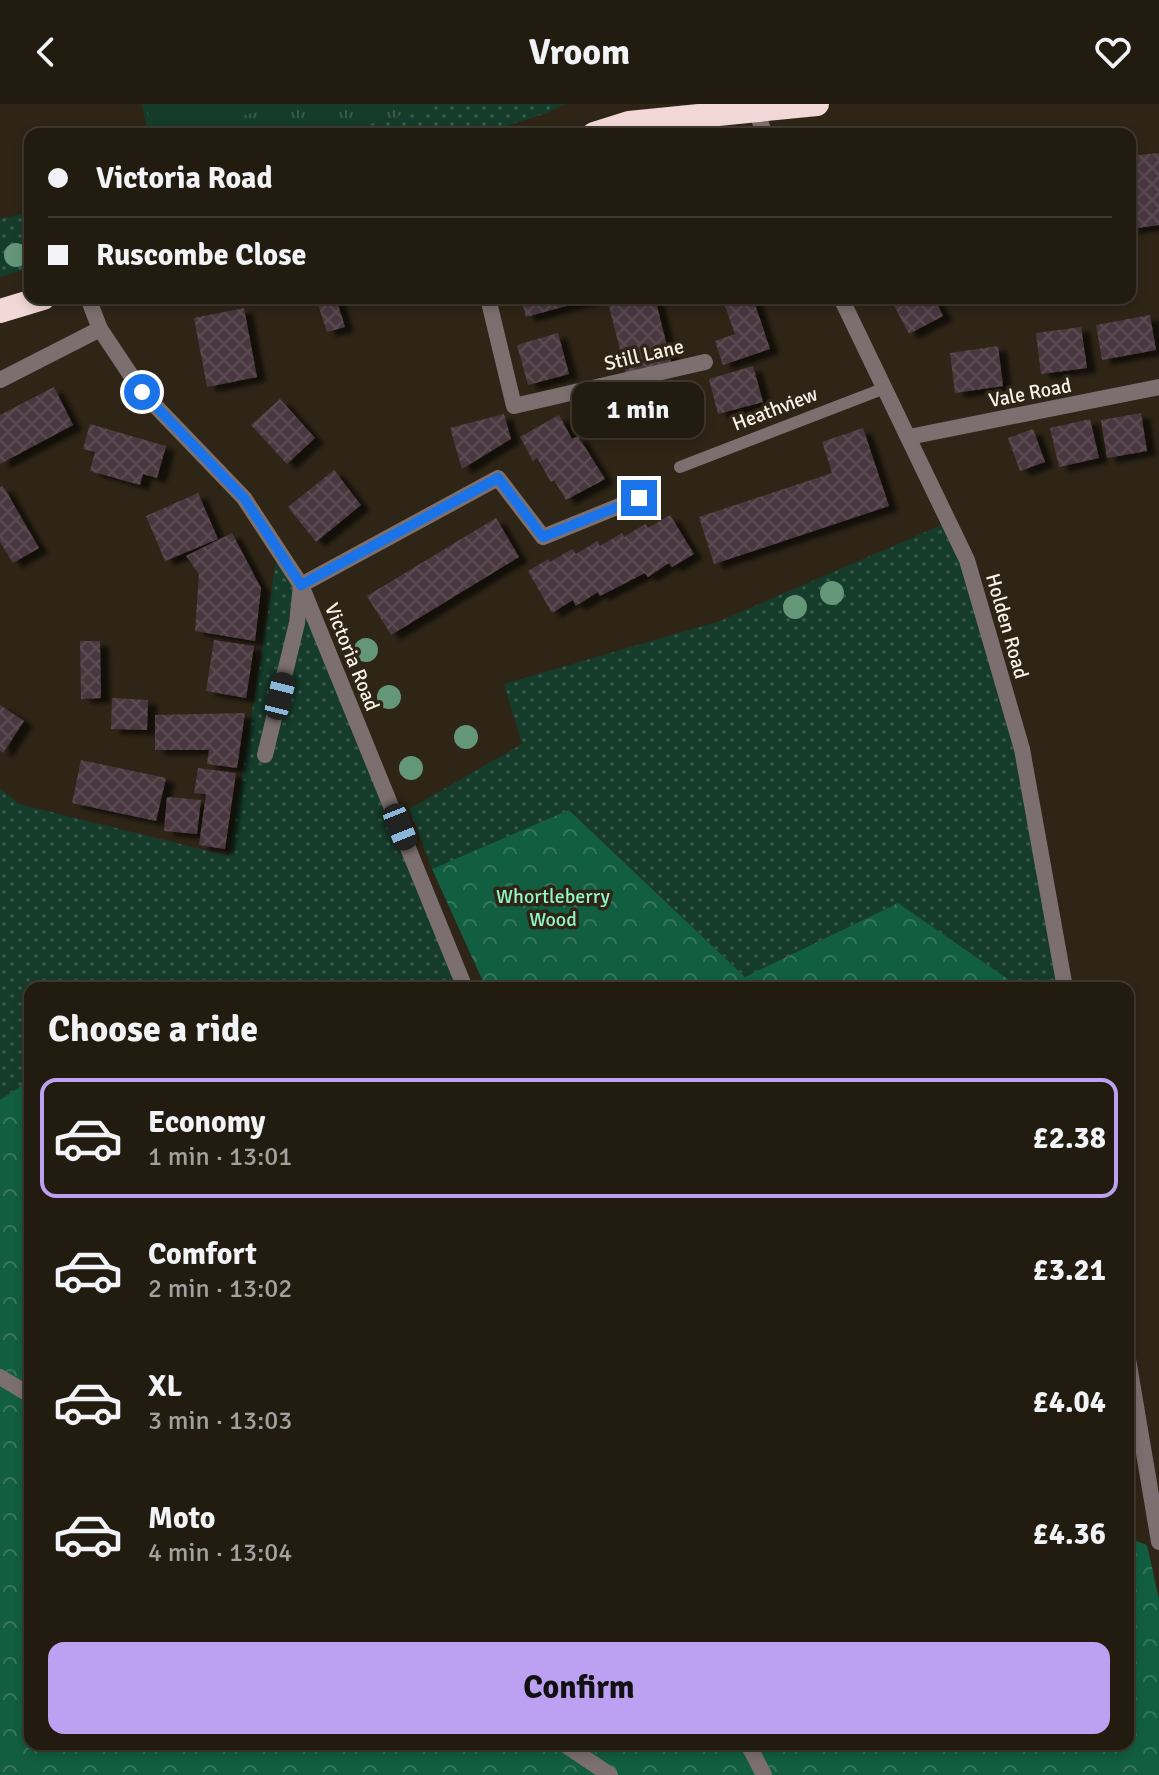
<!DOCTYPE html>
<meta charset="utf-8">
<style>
body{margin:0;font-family:Signika,sans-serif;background:#2e291e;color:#f1f3f6;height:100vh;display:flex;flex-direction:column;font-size:30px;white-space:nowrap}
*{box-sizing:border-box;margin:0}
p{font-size:26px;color:#a2a19f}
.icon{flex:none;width:44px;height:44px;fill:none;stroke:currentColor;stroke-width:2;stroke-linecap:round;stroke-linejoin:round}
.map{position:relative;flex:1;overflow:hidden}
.side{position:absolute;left:24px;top:878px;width:1110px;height:768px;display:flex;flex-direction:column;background:#221c10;border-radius:16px;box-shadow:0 4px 12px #0003,0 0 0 2px #3f3a30}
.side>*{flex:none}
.banner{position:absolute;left:24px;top:24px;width:1112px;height:176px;border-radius:16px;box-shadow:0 4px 12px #0003,0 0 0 2px #3f3a30;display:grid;align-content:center;height:176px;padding:0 24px;background:#221c10}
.end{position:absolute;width:36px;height:36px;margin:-18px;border:10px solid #1a73e8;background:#fff;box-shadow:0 0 0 4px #fff}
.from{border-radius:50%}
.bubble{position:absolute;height:56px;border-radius:16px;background:#221c10;box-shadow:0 4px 12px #0003,0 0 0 2px #3f3a30;font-size:26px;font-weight:700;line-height:56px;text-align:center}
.car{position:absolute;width:24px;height:48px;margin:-24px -12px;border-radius:10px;box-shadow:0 0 6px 2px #0007;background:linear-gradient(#222 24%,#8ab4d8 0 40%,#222 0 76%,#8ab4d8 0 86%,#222 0)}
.banner b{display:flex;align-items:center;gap:28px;height:76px;font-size:30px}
.banner b+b{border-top:2px solid #3f3a30}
.banner i{width:20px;height:20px;background:#f1f3f6}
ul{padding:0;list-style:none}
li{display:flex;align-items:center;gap:24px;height:120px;margin:0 16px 12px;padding:0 8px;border:4px solid transparent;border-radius:16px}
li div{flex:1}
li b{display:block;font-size:30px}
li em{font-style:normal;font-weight:700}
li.selected{border-color:#bca0f2}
li>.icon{width:72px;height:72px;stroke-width:1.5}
h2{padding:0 24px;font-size:36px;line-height:96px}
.cta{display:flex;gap:16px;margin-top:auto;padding:16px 24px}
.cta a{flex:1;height:92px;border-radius:16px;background:#bca0f2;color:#111;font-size:32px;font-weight:700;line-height:92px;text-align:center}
header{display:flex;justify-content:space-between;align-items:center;height:104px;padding:0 24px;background:#221c10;font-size:36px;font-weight:700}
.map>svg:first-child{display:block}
.grass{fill:url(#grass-dots)}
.forest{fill:url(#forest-crowns)}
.park{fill:url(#park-tufts)}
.pitch{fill:#153c2b}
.building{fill:url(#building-cross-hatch);filter:url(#shadow)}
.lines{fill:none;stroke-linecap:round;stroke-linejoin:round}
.lane{stroke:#7b706f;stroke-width:12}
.street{stroke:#7b706f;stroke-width:16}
.highway{stroke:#f2d8d6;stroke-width:24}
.tree{fill:#649777}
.route{stroke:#1a73e8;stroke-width:10}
.labels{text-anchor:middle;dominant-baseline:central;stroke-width:7;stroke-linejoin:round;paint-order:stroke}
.street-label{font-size:20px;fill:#f8f2e8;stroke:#2e2516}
.park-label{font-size:20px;fill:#91f5c6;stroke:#2e2516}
</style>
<header><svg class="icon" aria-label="back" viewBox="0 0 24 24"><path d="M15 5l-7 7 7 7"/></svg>Vroom<svg class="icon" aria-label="heart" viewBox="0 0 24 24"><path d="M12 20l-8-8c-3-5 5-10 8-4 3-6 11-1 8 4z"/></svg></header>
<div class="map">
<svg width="1159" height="1671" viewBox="0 0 1159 1671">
<defs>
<pattern id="grass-dots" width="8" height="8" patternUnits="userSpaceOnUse" patternTransform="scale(2)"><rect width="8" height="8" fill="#153c2b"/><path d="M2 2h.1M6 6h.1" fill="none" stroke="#38594a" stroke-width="1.8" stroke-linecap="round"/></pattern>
<pattern id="forest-crowns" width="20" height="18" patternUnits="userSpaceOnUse" patternTransform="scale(2)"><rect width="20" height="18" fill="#125e41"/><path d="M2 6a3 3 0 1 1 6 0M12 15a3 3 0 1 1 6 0" fill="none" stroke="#35765c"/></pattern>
<pattern id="park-tufts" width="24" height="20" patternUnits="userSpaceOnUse" patternTransform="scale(2)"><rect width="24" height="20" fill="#153c2b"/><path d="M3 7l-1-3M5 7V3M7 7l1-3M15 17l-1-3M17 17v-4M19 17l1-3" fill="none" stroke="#38594a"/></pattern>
<pattern id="building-cross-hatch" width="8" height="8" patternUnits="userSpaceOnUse" patternTransform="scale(2)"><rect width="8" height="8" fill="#4a3840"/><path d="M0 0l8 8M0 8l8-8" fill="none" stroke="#5c4c52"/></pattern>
<filter id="shadow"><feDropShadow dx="9" dy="5" stdDeviation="2" flood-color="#0009"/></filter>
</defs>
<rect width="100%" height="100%" fill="#2e2516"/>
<g class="grass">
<path d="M441,0h124l-18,9 -66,21h-147z"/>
<path d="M30,108v56l-30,9v-58z"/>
<path d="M949,418l73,227 43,239h-44l-123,-85 -153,74 -175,-167 -138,59 -23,-60 113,-65 -18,-60 216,-63z"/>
<path d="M278,445l187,439h-435v92l-30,20v-312l19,16 210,52z"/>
</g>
<g class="forest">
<path d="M569,706l176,167 153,-74 123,85h-535l-54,-119z"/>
<path d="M30,976v664h1098v-206l19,7 12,54v176h-1159v-675z"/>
</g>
<path class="park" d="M142,0h299l-107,30h-186z"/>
<path class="pitch" d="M146,0h156l-150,28z"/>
<g class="building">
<path d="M1159,49v72l-29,4v-73z"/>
<path d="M316,194h27l-6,3 8,26 -18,5z"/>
<path d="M521,194h71v1l-66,18z"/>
<path d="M607,194h48l17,68 -45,12z"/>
<path d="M748,194h5l17,51 -47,16 -8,-24 20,-7 -10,-28z"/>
<path d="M890,194h44l9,18 -34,18z"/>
<path d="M244,204l13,69 -50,10 -13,-69z"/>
<path d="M1150,211l6,35 -54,10 -6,-35z"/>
<path d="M1081,223l6,41 -46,6 -5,-41z"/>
<path d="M558,229l11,41 -41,11 -11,-40z"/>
<path d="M998,242l5,40 -48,7 -5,-40z"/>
<path d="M753,262l10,36 -45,12 -9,-35z"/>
<path d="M54,283l19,38 -73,39v-49z"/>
<path d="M280,295l35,39 -28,26 -36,-39z"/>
<path d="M1141,309l6,38 -40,7 -6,-38z"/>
<path d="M504,310l7,25 -49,30 -12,-41z"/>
<path d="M559,311l13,24 6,-3 27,43 -39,21 -12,-20 -3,2 -14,-24 -4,3 -13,-24z"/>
<path d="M1090,315l9,39 -40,9 -9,-39z"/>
<path d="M90,320l76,22 -9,32 -14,-4 -3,11 -50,-14 5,-19 -12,-3z"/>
<path d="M863,324l26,78 -175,58 -15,-47 133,-44 -10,-31z"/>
<path d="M1033,325l12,33 -25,9 -12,-33z"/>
<path d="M334,366l27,35 -45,37 -28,-35z"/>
<path d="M3,382l36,62 -26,15 -13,-21v-55z"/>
<path d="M198,389l20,46 -53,22 -19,-45z"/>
<path d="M670,411l24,39 -22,13 -3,-4 -21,14 -3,-4 -45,23 -2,-4 -22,14 -3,-6 -21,13 -24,-42 20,-12 2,3 22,-13 4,5 21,-13 3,5 22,-13 2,4 21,-13 3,4z"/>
<path d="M496,414l23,39 -128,78 -24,-39z"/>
<path d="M232,429l29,55 -6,53 -60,-10 4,-57 -13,-18z"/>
<path d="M214,536l40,6 -8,52 -40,-7z"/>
<path d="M80,537h20l1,57 -20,1z"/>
<path d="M112,594l36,2 -1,30 -36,-1z"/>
<path d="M0,601l24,16 -21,32 -3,-2z"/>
<path d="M245,609l-8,55 -30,-4 2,-14h-54v-35z"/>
<path d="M81,656l85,18 -10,43 -84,-18z"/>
<path d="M198,664l38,5 -11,76 -26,-4 7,-51 -12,-1z"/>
<path d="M167,693l34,3 -4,34 -33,-3z"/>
</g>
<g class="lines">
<path class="lane" d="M680,363l205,-79"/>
<g class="street">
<path d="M755,5l10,25"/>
<path d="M88,194l12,31 42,63 102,106 57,87 164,403"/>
<path d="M488,194l26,108 191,-44"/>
<path d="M841,194l126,262 55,189 43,239"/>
<path d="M0,276l100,-51"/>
<path d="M909,333l250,-50"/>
<path d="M265,651l32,-132 4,-38 197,-107 45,59 96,-39"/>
<path d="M1128,1255l31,183"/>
<path d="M0,1273l30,18"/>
<path d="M564,1640l46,31"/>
<path d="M748,1640l16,31"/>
</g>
<g class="highway">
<path d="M594,30l35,-11 188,-19"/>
<path d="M0,207l43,-13"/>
</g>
</g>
<g class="tree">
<circle cx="16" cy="151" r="12"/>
<circle cx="832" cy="489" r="12"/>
<circle cx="795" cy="503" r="12"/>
<circle cx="366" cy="546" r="12"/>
<circle cx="389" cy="593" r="12"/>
<circle cx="466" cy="633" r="12"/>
<circle cx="411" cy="664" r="12"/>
</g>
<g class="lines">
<path class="route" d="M142,288l102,106 57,87 197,-107 45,59 96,-39"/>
</g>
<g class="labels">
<g class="street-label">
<text transform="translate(644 251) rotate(-13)">Still Lane</text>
<text transform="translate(1030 289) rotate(-11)">Vale Road</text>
<text transform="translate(775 305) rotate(-21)">Heathview</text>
<text transform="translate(1007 522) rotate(74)">Holden Road</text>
<text transform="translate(352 553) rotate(68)">Victoria Road</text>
</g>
<g class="park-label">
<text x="553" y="792">Whortleberry<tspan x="553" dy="23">Wood</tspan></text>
</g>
</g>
</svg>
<i class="end from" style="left:142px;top:288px"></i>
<i class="end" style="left:639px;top:394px"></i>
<div class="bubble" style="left:572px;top:278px;width:132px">1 min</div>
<i class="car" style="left:280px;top:592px;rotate:14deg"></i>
<i class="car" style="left:400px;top:723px;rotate:158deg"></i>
<div class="banner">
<b><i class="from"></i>Victoria Road</b>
<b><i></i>Ruscombe Close</b>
</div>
<section class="side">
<h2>Choose a ride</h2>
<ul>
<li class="selected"><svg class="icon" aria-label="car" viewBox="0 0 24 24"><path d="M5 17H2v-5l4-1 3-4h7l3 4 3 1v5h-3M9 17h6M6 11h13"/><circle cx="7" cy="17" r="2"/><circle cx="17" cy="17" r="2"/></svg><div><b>Economy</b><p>1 min · 13:01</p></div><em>£2.38</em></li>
<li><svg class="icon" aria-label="car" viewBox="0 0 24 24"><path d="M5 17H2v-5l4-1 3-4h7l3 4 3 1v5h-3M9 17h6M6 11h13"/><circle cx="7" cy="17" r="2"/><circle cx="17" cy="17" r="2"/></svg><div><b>Comfort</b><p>2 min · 13:02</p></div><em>£3.21</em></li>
<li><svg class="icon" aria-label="car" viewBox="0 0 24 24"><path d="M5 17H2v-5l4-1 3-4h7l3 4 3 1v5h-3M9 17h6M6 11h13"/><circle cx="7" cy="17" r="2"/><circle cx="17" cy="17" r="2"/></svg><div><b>XL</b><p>3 min · 13:03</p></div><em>£4.04</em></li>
<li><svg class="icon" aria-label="car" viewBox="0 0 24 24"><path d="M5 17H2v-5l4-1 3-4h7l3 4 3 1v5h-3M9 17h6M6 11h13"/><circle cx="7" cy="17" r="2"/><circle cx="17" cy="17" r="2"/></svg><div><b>Moto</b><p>4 min · 13:04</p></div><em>£4.36</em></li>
</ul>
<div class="cta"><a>Confirm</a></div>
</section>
</div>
